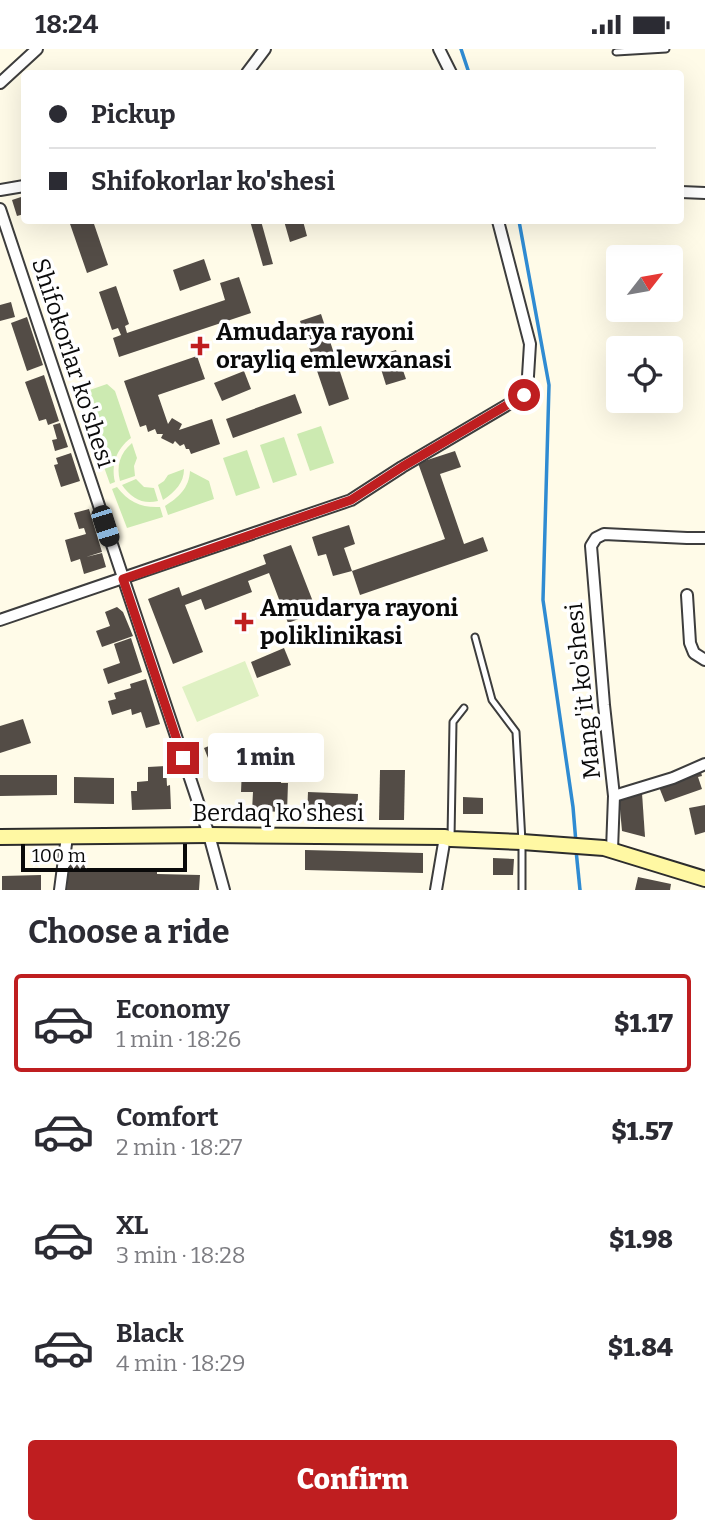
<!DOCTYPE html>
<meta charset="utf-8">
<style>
body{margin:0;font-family:Bitter,serif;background:#f2f2f3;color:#2b2b33;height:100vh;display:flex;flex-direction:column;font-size:26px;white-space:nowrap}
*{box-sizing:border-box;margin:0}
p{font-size:23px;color:#7c7c81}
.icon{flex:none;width:38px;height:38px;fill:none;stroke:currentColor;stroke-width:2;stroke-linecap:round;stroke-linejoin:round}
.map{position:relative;height:841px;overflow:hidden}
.drawer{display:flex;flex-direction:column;background:#fff;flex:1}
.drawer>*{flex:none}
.guide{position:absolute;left:21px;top:21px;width:663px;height:154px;border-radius:7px;box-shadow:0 7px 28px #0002;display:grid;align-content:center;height:154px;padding:0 28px;background:#fff}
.needle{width:46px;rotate:59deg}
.tools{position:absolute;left:606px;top:196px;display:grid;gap:14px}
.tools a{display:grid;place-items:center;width:77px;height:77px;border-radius:7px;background:#fff;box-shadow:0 7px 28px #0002;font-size:35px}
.scale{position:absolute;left:21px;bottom:18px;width:166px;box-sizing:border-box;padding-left:7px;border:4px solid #0a0a0a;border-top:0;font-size:19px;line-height:24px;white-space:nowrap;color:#0a0a0a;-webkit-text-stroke:5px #fff;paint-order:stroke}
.end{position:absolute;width:32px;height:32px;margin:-16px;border:9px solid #bf1e20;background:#fff;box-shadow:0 0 0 4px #fff}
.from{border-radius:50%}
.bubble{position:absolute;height:49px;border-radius:7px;background:#fff;box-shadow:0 7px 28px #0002;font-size:23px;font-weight:800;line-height:49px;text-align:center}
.car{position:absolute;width:21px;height:42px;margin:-21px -10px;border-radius:9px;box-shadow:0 0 5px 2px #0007;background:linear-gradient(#222 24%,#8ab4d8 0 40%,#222 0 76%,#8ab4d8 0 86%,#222 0)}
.guide b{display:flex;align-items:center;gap:24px;height:66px;font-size:26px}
.guide b+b{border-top:2px solid #e1e1e2}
.guide i{width:18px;height:18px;background:#2b2b33}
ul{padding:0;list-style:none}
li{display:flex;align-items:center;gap:21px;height:98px;margin:0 14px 10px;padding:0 14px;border:4px solid transparent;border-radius:7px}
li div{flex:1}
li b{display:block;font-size:26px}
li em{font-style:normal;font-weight:800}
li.on{border-color:#bf1e20}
li>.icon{width:63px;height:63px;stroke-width:1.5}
h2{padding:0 28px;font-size:32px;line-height:84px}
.action{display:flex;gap:14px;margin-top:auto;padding:14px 28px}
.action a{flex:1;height:80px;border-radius:7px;background:#bf1e20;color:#fff;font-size:28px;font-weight:800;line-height:80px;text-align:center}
.status{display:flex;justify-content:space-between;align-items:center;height:49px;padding:0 35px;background:#fff;direction:ltr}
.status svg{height:19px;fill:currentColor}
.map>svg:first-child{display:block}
.green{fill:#cceab1}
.pitch{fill:#dff1c3}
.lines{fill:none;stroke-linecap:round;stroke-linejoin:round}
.stream{stroke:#2f8bd2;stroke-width:3.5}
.building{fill:#534c46}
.service-casing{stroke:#3d3d3d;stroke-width:9}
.minor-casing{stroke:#3d3d3d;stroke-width:14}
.secondary-casing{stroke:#2c2c2c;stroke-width:18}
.service{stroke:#fff;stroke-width:5}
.minor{stroke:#fff;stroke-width:10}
.secondary{stroke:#fff8a3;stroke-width:14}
.route{stroke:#bf1e20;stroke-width:9}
.poi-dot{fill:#bf1e20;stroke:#fff;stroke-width:2.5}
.labels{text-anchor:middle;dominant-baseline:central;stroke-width:7;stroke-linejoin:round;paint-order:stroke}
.poi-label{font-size:24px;font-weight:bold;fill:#0a0a0a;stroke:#fff;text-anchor:start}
.street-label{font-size:24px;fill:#0a0a0a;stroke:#fff}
</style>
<div class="status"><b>18:24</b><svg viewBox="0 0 49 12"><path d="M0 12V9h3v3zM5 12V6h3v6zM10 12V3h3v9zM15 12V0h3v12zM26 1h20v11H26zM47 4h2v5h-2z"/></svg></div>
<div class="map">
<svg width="705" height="841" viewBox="0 0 705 841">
<rect width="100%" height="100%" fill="#fffbe8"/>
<g class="green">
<path d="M107,335l8,7 16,47c-15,11 -20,27 -16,44l-5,2 -32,-90z"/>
<path d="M321,377l13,37 -24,8 -13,-37z"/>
<path d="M284,388l13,38 -24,8 -13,-38z"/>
<path d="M132,394l5,15 -3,8 1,10 -15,5c-4,-15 0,-28 12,-38z"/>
<path d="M247,401l13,38 -24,8 -13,-38z"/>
<path d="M184,420c0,14 -9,23 -21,31l-5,-15 6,-4 4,-6z"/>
<path d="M190,422l19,10 5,18 -46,16 -3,-9c14,-9 24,-18 25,-35z"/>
<path d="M136,430l8,8 10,1 4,13c-15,4 -27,-3 -36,-16z"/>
<path d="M117,438c11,15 25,21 43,20l3,10 -36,11 -15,-39z"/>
</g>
<path class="pitch" d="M245,612l14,35 -62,26 -15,-35z"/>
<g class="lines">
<g class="stream">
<path d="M461,0l8,24"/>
<path d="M519,172l30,164 -6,215 30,207 3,36"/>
<path d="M576,801l4,40"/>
</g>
</g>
<g class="building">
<path d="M24,147v18l-7,2 -5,-16z"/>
<path d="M69,172h24l15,44 -21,8z"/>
<path d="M250,172h11l12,43 -10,2z"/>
<path d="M284,172h19l4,15 -17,6z"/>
<path d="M45,210l13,39 -15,6 -13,-40z"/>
<path d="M204,210l7,21 -31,11 -7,-21z"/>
<path d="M239,228l12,36 -132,44 -6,-19 8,-3 -3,-7 -6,2 -13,-38 17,-6 13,38 -4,2 2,7 98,-33 -5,-17z"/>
<path d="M11,253l4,15 -15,4v-16z"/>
<path d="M321,265l28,85 -20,7 -29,-85z"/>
<path d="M27,268l16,48 -16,6 -16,-48z"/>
<path d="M396,301l10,29 -20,6 -9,-29z"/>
<path d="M197,307l8,23 -47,16 10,29 4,-6 10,6 -3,6 33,-11 8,25 -29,10 -2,-5h-3l-2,-5 -4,2 -5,-5 -2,3 -12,-6 2,-4h-6l-2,-5 -7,3 -2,-7 -6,2 -16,-46z"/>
<path d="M244,322l7,18 -29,12 -8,-18z"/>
<path d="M44,326l15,46 -11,4 -2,-6 -7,2 -14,-39z"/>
<path d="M295,345l7,19 -69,25 -7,-19z"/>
<path d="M60,374l8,24 -13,4 -3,-11 5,-1 -4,-14z"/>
<path d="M455,402l6,16 -21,7 24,70 19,-7 5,14 -128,44 -8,-24 93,-32 -27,-76z"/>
<path d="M71,404l9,28 -19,6 -7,-22 4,-1 -2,-6z"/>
<path d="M89,460l13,43 -16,5 16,-4 4,14 -22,7 -4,-15 -9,3 -6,-22 21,-6 -2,-6 -5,1 -5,-16z"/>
<path d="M349,476l6,19 -11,4 8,23 -19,5 -7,-22 -8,2 -6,-19z"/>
<path d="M291,496l26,67 -29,11 -19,-50 -21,8 4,11 -47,18 -4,-11 -16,6 18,47 -30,12 -25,-65 31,-12 3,9 84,-32 -3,-9z"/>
<path d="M117,558l6,5 10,24 -31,11 -6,-16 14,-5 -5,-14z"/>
<path d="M131,589l11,34 -34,12 -5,-15 17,-6 -6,-19z"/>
<path d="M284,599l7,17 -34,13 -6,-16z"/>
<path d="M146,630l14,45 -14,4 -5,-16 -9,3 -1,-6 -19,6 -4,-14 8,-2 -2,-6 17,-5 -1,-4z"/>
<path d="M23,670l8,24 -31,10v-27z"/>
<path d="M231,688l10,24 -27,12 -10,-25z"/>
<path d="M166,717l1,20 3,-1 1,24 -39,1 -1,-19h6v-9l11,-1v-14z"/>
<path d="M242,719l40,2 -1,13h7l-1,29 -35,-1 1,-19h-12z"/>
<path d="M380,721h25l-1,50h-25z"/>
<path d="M701,723l1,4 -4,1 4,12 -37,13 -6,-15z"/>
<path d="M0,726h57v20l-57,1z"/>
<path d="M74,728l40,1v26l-40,-1z"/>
<path d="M308,743l50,2 -1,25 -50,-2z"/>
<path d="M642,744l3,44 -23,-6 -3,-33z"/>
<path d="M463,748l20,1v16h-20z"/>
<path d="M705,756v27l-10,3 -6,-27z"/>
<path d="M305,801l118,3v20l-118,-3z"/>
<path d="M68,802l18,1 -1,17 56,1v-2h16v6l43,1 -1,15h-132z"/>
<path d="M493,809l21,1 -1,16h-20z"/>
<path d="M41,826v15h-39v-14z"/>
<path d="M638,828l33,7 -1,6h-35z"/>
</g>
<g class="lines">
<defs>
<g id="service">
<path d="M616,3l50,-3"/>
<path d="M475,588l17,63 24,32 6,110v48"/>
<path d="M451,789l2,-116 11,-14"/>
</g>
<g id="minor">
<path d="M439,0l12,24"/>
<path d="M247,24l18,-24"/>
<path d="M0,34l37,-34"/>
<path d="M0,141l24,-4"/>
<path d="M681,143l24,1"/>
<path d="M0,160l209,626 15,55"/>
<path d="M687,546l3,48 4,10 11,7"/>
<path d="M0,571l351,-120 51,-33 122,-72 4,-19 2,-32 -32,-123"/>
<path d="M614,747l59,-18 32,-14"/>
<path d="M612,801l2,-54 -10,-91 -13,-159 5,-8 8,-4 83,4h18"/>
<path d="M60,841l7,-54"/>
<path d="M436,841l9,-53"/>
</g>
<path id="secondary" d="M0,788l209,-2 236,2 6,2 71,3 82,6 101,31"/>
</defs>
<use href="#service" class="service-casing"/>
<use href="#minor" class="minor-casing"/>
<use href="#secondary" class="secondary-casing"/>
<use href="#service" class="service"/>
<use href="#minor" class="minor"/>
<use href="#secondary" class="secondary"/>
</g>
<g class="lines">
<path class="route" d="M183,709l-60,-179 228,-79 51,-33 122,-72"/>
</g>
<g class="poi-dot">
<path d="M196.5 286.5h7v7h7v7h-7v7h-7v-7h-7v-7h7z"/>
<path d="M240.5 562.5h7v7h7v7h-7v7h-7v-7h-7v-7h7z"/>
</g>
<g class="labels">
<g class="poi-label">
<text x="216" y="283">Amudarya rayoni<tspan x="216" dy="28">orayliq emlewxanasi</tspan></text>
<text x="260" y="559">Amudarya rayoni<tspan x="260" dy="28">poliklinikasi</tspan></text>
</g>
<g class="street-label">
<text transform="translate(73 314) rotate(72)">Shifokorlar ko'shesi</text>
<text transform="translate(583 642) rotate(-96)">Mang'it ko'shesi</text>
<text x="278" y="764">Berdaq ko'shesi</text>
</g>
</g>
</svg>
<div class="tools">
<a><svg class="needle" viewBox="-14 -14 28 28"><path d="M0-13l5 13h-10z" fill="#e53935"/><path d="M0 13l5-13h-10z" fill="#7c7c81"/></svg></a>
<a><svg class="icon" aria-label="locate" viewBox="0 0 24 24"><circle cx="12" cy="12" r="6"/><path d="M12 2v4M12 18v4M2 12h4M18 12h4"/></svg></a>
</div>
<div class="scale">100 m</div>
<i class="end from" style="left:524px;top:346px"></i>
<i class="end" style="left:183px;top:709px"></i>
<div class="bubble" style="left:208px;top:684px;width:116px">1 min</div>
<i class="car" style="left:105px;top:477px;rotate:162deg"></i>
<div class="guide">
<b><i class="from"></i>Pickup</b>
<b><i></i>Shifokorlar ko'shesi</b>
</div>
</div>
<section class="drawer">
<h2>Choose a ride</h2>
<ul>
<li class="on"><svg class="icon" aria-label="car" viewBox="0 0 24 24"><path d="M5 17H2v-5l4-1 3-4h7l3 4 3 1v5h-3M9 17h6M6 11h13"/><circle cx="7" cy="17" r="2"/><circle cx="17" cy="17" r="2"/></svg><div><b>Economy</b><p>1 min · 18:26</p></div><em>$1.17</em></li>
<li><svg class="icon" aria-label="car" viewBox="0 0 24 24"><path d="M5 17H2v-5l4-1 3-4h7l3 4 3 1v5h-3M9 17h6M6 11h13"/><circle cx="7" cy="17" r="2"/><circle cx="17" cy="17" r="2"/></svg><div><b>Comfort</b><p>2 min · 18:27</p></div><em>$1.57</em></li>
<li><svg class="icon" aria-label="car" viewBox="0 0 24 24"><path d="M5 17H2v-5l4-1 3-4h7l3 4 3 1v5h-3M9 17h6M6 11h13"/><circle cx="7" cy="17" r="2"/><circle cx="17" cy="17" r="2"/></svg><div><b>XL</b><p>3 min · 18:28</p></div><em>$1.98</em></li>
<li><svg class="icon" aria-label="car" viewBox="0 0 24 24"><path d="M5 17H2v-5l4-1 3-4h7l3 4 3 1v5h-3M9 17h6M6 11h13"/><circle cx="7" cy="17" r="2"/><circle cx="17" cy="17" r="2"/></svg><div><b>Black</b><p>4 min · 18:29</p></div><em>$1.84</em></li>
</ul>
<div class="action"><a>Confirm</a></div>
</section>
